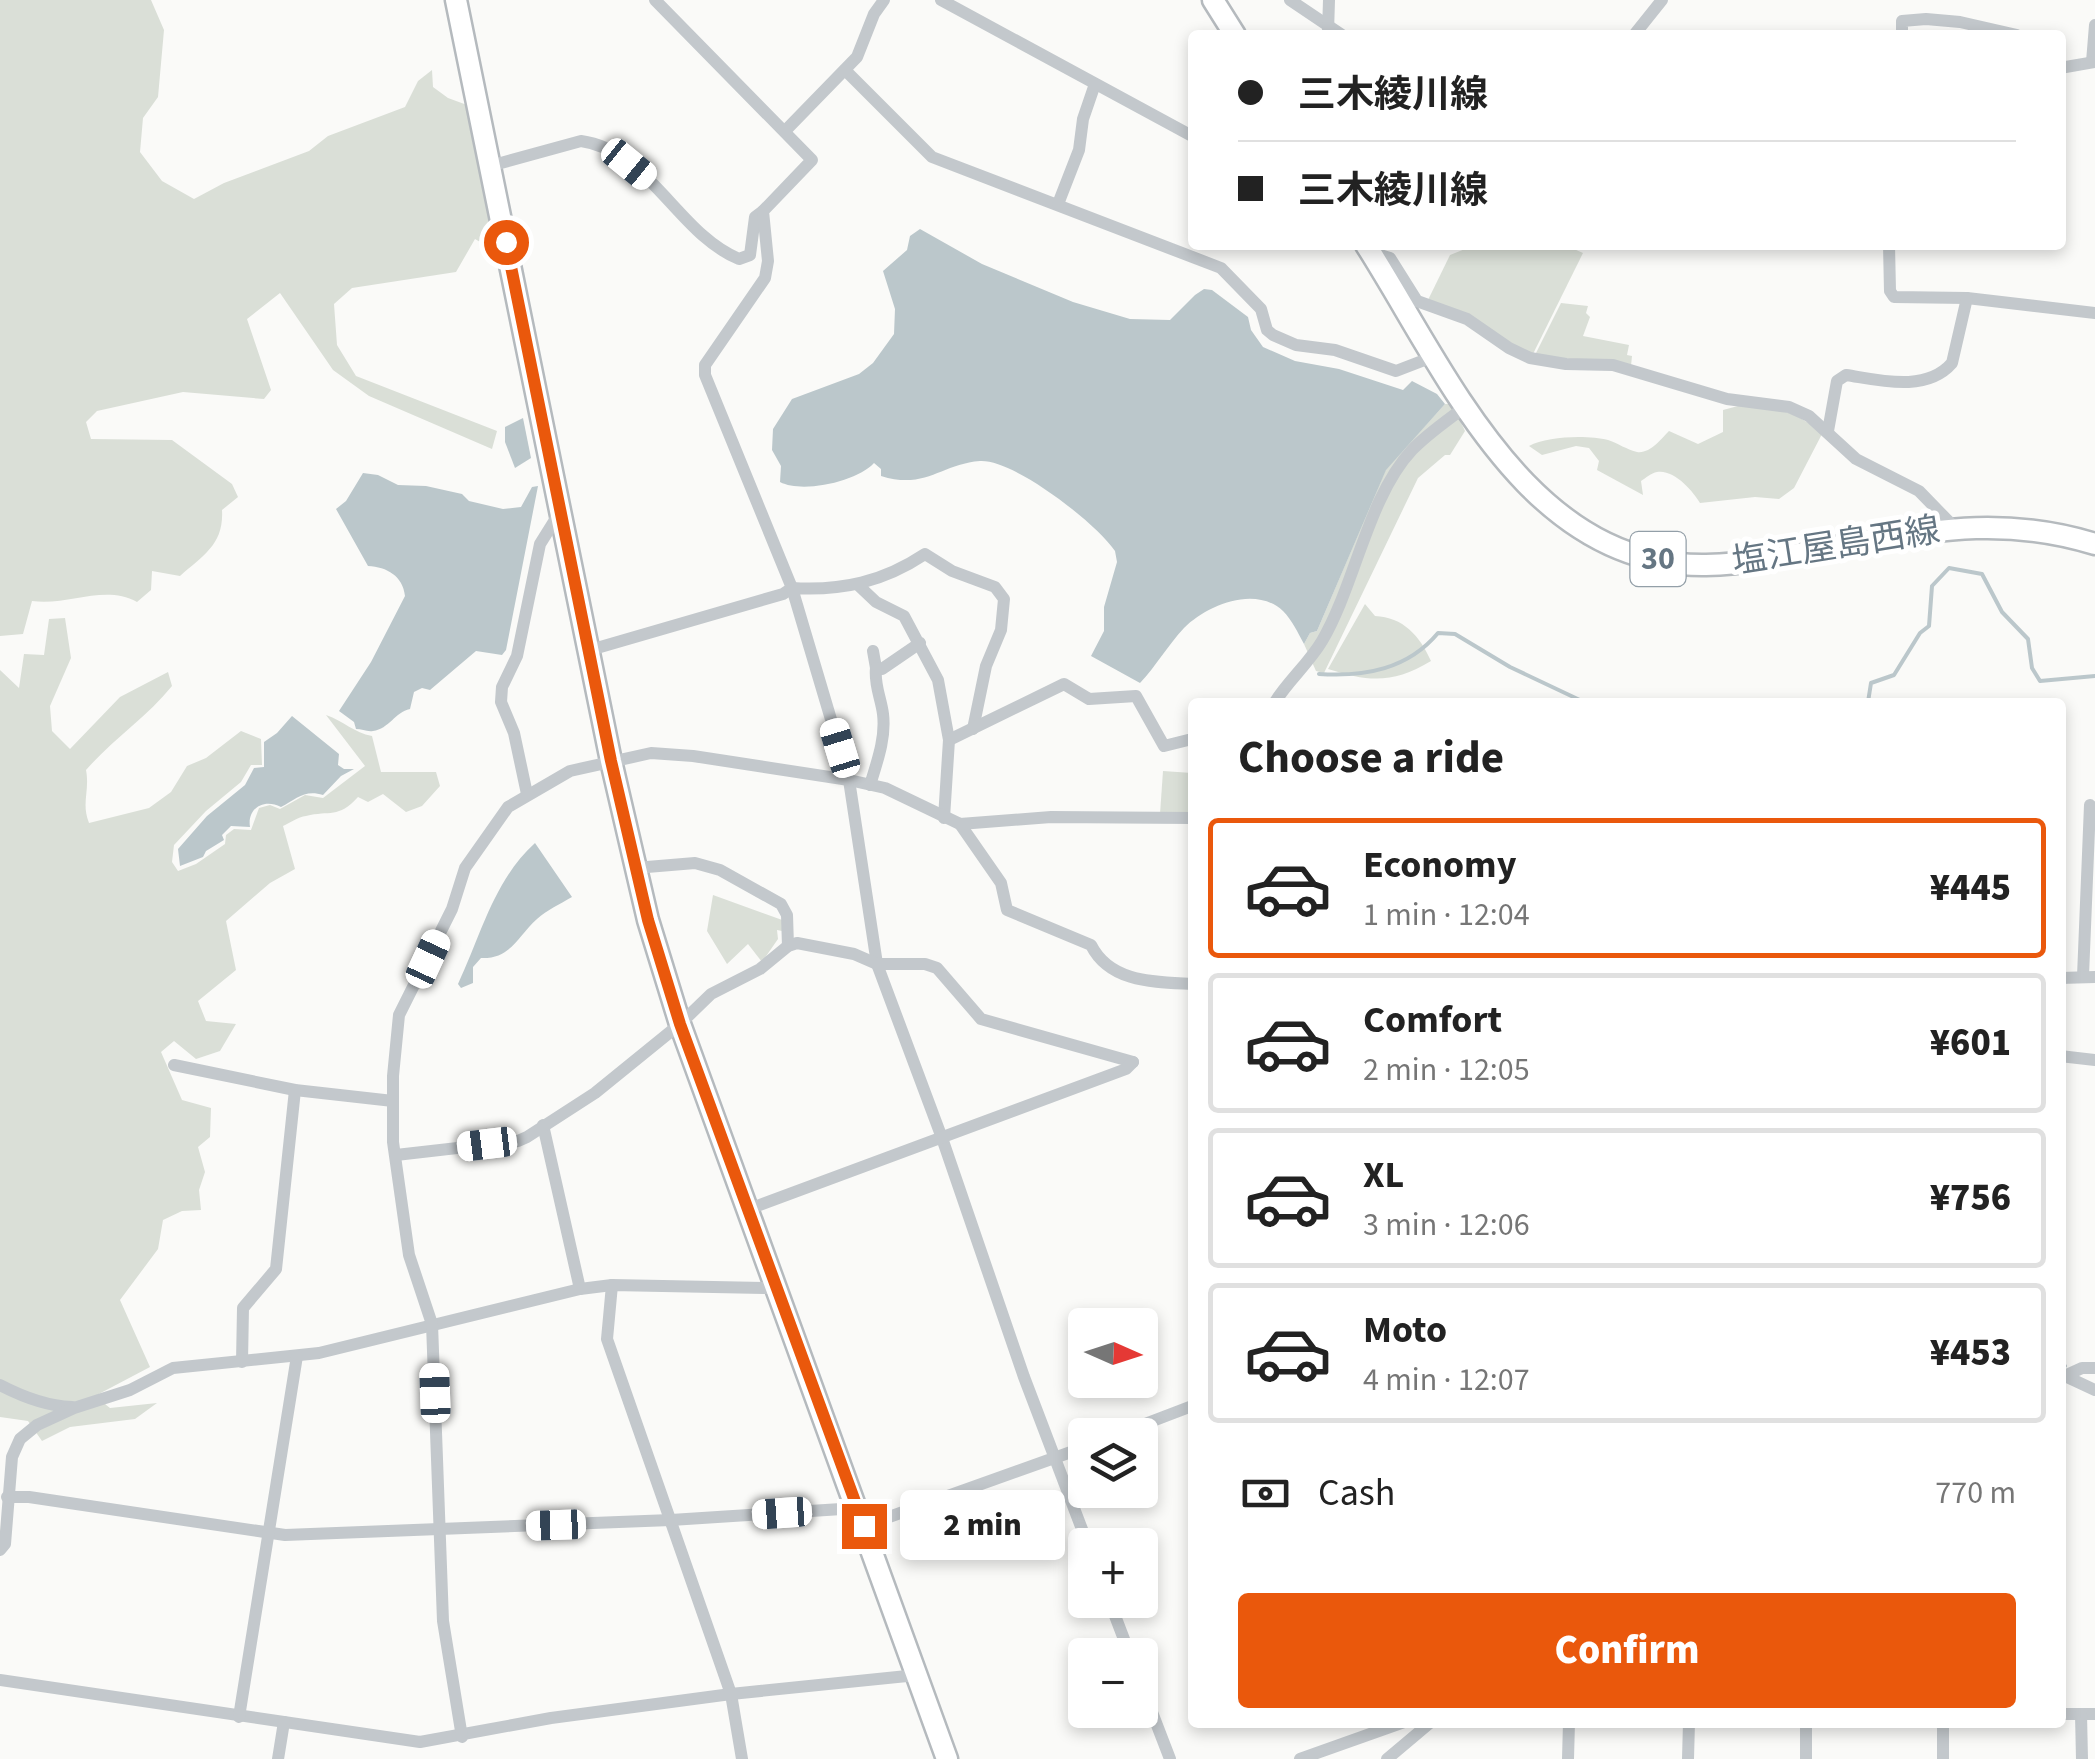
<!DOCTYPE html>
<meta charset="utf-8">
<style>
body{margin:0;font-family:"Source Sans 3","Noto Sans JP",sans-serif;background:#f6f6f6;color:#222;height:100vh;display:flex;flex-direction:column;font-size:38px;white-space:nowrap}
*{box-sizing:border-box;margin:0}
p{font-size:32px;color:#767676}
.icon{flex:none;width:55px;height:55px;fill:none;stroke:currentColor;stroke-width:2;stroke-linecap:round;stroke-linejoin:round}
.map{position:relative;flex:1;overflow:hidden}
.side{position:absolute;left:1188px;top:698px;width:878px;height:1030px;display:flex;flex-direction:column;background:#fff;border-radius:10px;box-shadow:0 5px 15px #0003}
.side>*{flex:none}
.hud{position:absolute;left:1188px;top:30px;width:878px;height:220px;border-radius:10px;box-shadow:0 5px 15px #0003;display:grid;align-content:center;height:220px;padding:0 50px;background:#fff}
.needle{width:65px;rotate:93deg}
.buttons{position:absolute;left:1068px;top:1308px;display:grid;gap:20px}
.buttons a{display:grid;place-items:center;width:90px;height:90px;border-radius:10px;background:#fff;box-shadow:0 5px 15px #0003;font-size:50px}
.end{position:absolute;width:45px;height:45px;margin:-22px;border:12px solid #ea580c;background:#fff;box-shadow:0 0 0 5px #fff}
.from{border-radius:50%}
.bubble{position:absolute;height:70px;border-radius:10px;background:#fff;box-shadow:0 5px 15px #0003;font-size:32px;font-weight:800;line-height:70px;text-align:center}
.car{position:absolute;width:30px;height:60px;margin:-30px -15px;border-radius:12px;box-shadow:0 0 8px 2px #0007;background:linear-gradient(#fff 24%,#345 0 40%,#fff 0 76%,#345 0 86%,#fff 0)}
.hud b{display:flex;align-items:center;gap:35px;height:95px;font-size:38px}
.hud b+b{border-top:2px solid #e0e0e0}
.hud i{width:25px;height:25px;background:#222}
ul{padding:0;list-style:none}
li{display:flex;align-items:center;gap:30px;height:140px;margin:0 20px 15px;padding:0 30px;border:5px solid #e0e0e0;border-radius:10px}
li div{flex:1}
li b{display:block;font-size:38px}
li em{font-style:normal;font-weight:800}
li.on{border-color:#ea580c}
li>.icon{width:90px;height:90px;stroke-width:1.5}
h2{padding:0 50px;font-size:45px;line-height:120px}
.pay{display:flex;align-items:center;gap:25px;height:110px;padding:0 50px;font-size:38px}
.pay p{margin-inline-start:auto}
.cta{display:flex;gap:20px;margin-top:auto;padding:20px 50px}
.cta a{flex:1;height:115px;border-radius:10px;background:#ea580c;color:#fff;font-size:40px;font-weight:800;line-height:115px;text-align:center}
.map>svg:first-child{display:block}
.green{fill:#dadfd7}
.water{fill:#bbc7cb}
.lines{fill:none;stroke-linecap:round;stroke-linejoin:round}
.stream{stroke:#bbc7cb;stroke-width:4}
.primary-casing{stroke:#b5babe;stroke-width:25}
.minor{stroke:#c3c8cc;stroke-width:12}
.primary{stroke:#fff;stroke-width:20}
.route{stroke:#ea580c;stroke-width:12}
.labels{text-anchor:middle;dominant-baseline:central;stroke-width:10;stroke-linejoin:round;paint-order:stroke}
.shield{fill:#fff;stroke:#939fa8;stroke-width:2.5}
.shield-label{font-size:32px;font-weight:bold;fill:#657683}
.street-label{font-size:35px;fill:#657683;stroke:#fff}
</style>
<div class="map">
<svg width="2095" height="1759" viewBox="0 0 2095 1759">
<rect width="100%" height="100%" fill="#fafaf8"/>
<g class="green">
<path d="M0,0h151l13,30 -6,67 -15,21 -3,34 22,29 32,18 30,-16 85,-32 19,-15 77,-29 13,-26 14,-11 1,17 15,11 19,7 32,148 -24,-14 -19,33 -104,16 -18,16 3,41 19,31 141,55 -5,18 -123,-53 -36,-26 -53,-77 -33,26 24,71 -7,9 -81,-7 -86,19 -11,11 5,17 81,1 60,44 6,13 -16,13c2,34 -18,45 -42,66l-28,-5 -1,19 -14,12c-33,-18 -68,4 -105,-1l-9,33 -23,2z"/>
<path d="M1475,245h90l18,8 -50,101 -105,-54 22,-45z"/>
<path d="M1561,303l27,3 -2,7 4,4 -7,19 46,9 -2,10 5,1 -1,10 -96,-11z"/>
<path d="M1445,404h7l13,27 -15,24h-5l-27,23 -94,195 -8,-2 -12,-27 6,-11 7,-2 69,-162z"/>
<path d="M1738,406c33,0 59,4 84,28l-28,54 -15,11 -24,-2 -55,6c-7,-12 -26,-34 -43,-31 -6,1 -11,6 -16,9l2,14 -46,-25 2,-9 -10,-13 -13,-2 -34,9 -13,-9c18,-10 59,-11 79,-6 9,3 20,10 29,12 13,2 24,-13 32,-21l29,13 25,-12v-22z"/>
<path d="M1365,604l10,12c28,1 45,20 56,45 -38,23 -62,21 -103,8z"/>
<path d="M65,618l6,40 -21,48 2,25 18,18 50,-52 48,-25 4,14c-26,32 -59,53 -86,84 4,21 -5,33 3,53l60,-15 22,-16 16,-26 19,-8 35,-27 20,8 1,26h-11l-10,17 -35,29 -32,34 -2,17 6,9 18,-7 29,-20 1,-9 8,-6 17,1 8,-22 11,-3 10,4 25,-14 18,3 42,-32 -39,-51c18,6 28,18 46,21l9,36h55l4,14 -18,20 -16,6 -23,-18 -15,8 -10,-5c-20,22 -28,13 -52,19 -8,1 -16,7 -23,10l12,43 -25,14 -44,38 10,49 -38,31 8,20 30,3 -16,27 -24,8 -22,-18 -13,11 21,48 29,8 -1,29 -12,10 7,25 -6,18 2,20 -19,1 -19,9 -5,29 -38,51 30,67 -55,29 15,12 47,-5 -22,16 -65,8 -28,14 -14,-20 -28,-4v-747l19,18 5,-34 20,1 5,-36z"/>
<path d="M1163,771l29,2v42l-32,-1z"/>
<path d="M713,895l72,26 -3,10 -5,-1 1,9 -16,23 -14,-18 -21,20 -20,-33z"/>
</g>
<g class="water">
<path d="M920,229l62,35 91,38 57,17 40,1 25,-25 9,-6 8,1 36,27 3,13 12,17 32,14 44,8 64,21 9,-9 25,13 8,10 -59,66 -69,161 -7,2 -6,11c-6,-11 -12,-24 -21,-33 -28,-26 -76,-6 -99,17 -16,17 -28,38 -44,55l-49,-27 13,-25v-24l13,-45 -2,-11c-19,-28 -101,-92 -135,-90 -39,3 -54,29 -99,15v-7l-7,-6c-16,18 -71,31 -94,19l1,-16 -9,-16 1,-21 19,-30 67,-25 14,-11 21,-29 1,-25 -12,-38 24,-21 3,-14z"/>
<path d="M523,418l8,40 -16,10 -10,-26v-15z"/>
<path d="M363,473l15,2 20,10 28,1 36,8 7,7 34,8 18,-2 11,-20 6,-1 -32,164 -4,5 -26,-4 -46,39 -8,-2 -8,4 -4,17c-15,3 -21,20 -37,22 -6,1 -11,-2 -17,-2l-2,-7 -15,-11 32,-49 34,-66c-2,-20 -18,-29 -37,-30l-32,-57 10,-8z"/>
<path d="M292,716l47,38 -1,11 6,4h10l-13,7 -18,19c-18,-6 -27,4 -42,12 -18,-9 -34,2 -31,20l-19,-1 -9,9 2,5 -18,11 -3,6 -23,9 -2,-17 29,-33 38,-31 9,-17 10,-1v-25l13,-9z"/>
<path d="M535,843l37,54c-12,7 -25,13 -35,22 -20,18 -26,40 -56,39l-8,9v16l-12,5 -3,-4c23,-49 36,-104 77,-141z"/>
</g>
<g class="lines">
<g class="stream">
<path d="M1319,674c46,3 89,-5 119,-41l17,1 55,33 74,35"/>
<path d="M1868,702l3,-19 23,-8 26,-42 9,-7 3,-40 17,-18 33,6 20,38 26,27 4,29 8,13 55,-5"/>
<path d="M2060,1367l5,-1"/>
</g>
<defs>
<g id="primary">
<path d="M456,0l155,761 37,159 32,104 267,735"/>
<path d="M1213,0l22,35"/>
<path d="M1366,245c81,127 162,323 340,320 50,-1 101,-13 150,-22 84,-15 156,-25 239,1"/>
</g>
</defs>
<use href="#primary" class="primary-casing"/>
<g class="minor">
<path d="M941,0l251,136"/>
<path d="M1290,0l52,35"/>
<path d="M1328,32l1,-32"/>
<path d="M1634,35l28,-35"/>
<path d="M1902,35v-14l24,-2 34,3 57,13"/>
<path d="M2092,62l3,-37"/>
<path d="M2060,68l35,-6"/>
<path d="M845,70l87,87 289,111 40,41 6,21 6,5 23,10 39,5 61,21 39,-15"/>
<path d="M785,131l72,-74 17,-43 10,-14"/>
<path d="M490,166l91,-25c68,9 97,93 158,118l11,-4 5,-38 8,-6"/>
<path d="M1058,204l21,-54 4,-31 12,-35"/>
<path d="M1889,245l1,46 4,6 73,1 128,15"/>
<path d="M1370,252l20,6 27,43 50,18 42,29 21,10 36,6 47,1 114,34 62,8 20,9 47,43 63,32 36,37"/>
<path d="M1828,431l9,-50 9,-6c33,5 80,18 106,-12l15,-65"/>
<path d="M857,584l19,18 28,14 34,64 11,60 -5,78"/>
<path d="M590,650l193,-56 9,-6 -87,-213v-10l60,-87 3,-17 -5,-50 49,-51 -157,-160"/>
<path d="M873,651l3,17 6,1 38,-26"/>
<path d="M1275,702c13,-21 34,-39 47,-61 33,-56 46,-144 90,-191 15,-16 36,-30 54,-44"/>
<path d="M973,729l13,-63 15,-36 3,-31 -9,-12 -43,-16 -27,-17c-42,28 -83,37 -133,34l57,192 28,184 65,174 82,239 64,168"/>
<path d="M949,740l115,-56 25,15 47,-3 28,50 28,-7"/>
<path d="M870,785c7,-23 16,-47 13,-71 -2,-16 -9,-29 -7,-46"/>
<path d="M527,794l-13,-61 -13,-31 1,-15 15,-31 23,-112 20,-32"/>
<path d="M960,824l41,59 6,27 84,35c19,38 64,37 101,39"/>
<path d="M635,868l60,-5 25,7 61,34 6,11 1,31"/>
<path d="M2083,976l7,-171"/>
<path d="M2060,978l35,-1"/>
<path d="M2060,1056l35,4"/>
<path d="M174,1065l121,25 98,11"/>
<path d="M543,1125l37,164"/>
<path d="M396,1155l122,-14 9,-4 68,-44 85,-69 31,-30 49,-25 28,-23 9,-3 57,11 23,10h48l12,4 44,51 152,43"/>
<path d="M749,1209l377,-140 7,-7"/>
<path d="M612,1285l-5,54 124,355 11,65"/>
<path d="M242,1362l1,-54 33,-39 19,-179"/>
<path d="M2065,1376l30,14"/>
<path d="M2060,1378l22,-10h13"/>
<path d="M0,1385c23,12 46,21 72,22"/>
<path d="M1116,1435l76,-29"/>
<path d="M7,1497h22l256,38 386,-15 186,-12"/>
<path d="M864,1526l221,-79"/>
<path d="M0,1550l5,-6 7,-87 8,-18 17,-14 37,-17 56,-18 43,-22 146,-15 261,-64 32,-4 155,3 8,-3"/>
<path d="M1109,1600l21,55"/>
<path d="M0,1680l420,62 131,-24 180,-24 186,-19"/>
<path d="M1140,1681l30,78"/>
<path d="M2060,1714h35"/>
<path d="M2081,1714l1,45"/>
<path d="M239,1717l58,-361"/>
<path d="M1450,1722h28"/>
<path d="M462,1737l-19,-116 -11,-297 -23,-69 -16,-113v-66l6,-61 53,-106 13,-41 43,-61 62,-36 81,-18 42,3 156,24 36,8 75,36 91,-7 141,1"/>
<path d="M278,1759l6,-37"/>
<path d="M1300,1759l104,-37"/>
<path d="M1387,1759l44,-37"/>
<path d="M1568,1759l1,-37"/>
<path d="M1688,1759l1,-37"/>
<path d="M1806,1759v-37"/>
<path d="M1943,1759v-37"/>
</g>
<use href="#primary" class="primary"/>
</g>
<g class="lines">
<path class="route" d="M506,242l105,519 37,159 32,104 184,502"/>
</g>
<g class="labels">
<rect class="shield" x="1630.5" y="532" width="55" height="54" rx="8"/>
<g class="shield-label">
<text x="1658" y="559">30</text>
</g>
<g class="street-label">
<text transform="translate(1836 546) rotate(-9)">塩江屋島西線</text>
</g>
</g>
</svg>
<div class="buttons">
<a><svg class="needle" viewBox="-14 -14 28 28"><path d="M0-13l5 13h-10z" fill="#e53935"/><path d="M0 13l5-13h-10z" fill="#767676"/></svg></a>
<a><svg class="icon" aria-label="layers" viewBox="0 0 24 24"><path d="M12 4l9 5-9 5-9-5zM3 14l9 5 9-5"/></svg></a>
<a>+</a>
<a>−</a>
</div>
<i class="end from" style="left:506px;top:242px"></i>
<i class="end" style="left:864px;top:1526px"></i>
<div class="bubble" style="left:900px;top:1490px;width:165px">2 min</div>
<i class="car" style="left:629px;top:164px;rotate:129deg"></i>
<i class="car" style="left:840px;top:748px;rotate:343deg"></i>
<i class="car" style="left:428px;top:959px;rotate:25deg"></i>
<i class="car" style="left:487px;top:1144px;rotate:263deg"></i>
<i class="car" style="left:435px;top:1393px;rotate:358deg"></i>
<i class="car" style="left:782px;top:1513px;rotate:266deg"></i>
<i class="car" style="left:556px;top:1525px;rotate:268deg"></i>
<div class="hud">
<b><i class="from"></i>三木綾川線</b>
<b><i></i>三木綾川線</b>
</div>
<section class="side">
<h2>Choose a ride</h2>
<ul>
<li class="on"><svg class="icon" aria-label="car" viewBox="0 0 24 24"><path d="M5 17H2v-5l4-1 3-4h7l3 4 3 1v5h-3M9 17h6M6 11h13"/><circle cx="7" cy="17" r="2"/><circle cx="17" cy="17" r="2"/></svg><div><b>Economy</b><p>1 min · 12:04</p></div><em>¥445</em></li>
<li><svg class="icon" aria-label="car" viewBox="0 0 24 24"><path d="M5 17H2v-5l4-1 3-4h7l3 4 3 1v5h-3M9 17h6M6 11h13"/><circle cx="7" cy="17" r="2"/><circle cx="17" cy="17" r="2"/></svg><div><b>Comfort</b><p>2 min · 12:05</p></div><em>¥601</em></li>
<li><svg class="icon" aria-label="car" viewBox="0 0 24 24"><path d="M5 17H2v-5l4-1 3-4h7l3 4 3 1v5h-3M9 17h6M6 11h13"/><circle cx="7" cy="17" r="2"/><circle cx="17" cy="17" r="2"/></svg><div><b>XL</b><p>3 min · 12:06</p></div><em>¥756</em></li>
<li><svg class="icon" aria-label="car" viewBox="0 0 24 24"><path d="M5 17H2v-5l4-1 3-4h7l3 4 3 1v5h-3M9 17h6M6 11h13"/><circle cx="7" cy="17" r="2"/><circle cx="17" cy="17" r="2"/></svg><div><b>Moto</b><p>4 min · 12:07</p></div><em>¥453</em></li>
</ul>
<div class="pay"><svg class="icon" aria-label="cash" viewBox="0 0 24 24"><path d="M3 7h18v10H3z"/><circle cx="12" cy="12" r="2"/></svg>Cash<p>770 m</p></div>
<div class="cta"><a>Confirm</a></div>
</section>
</div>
